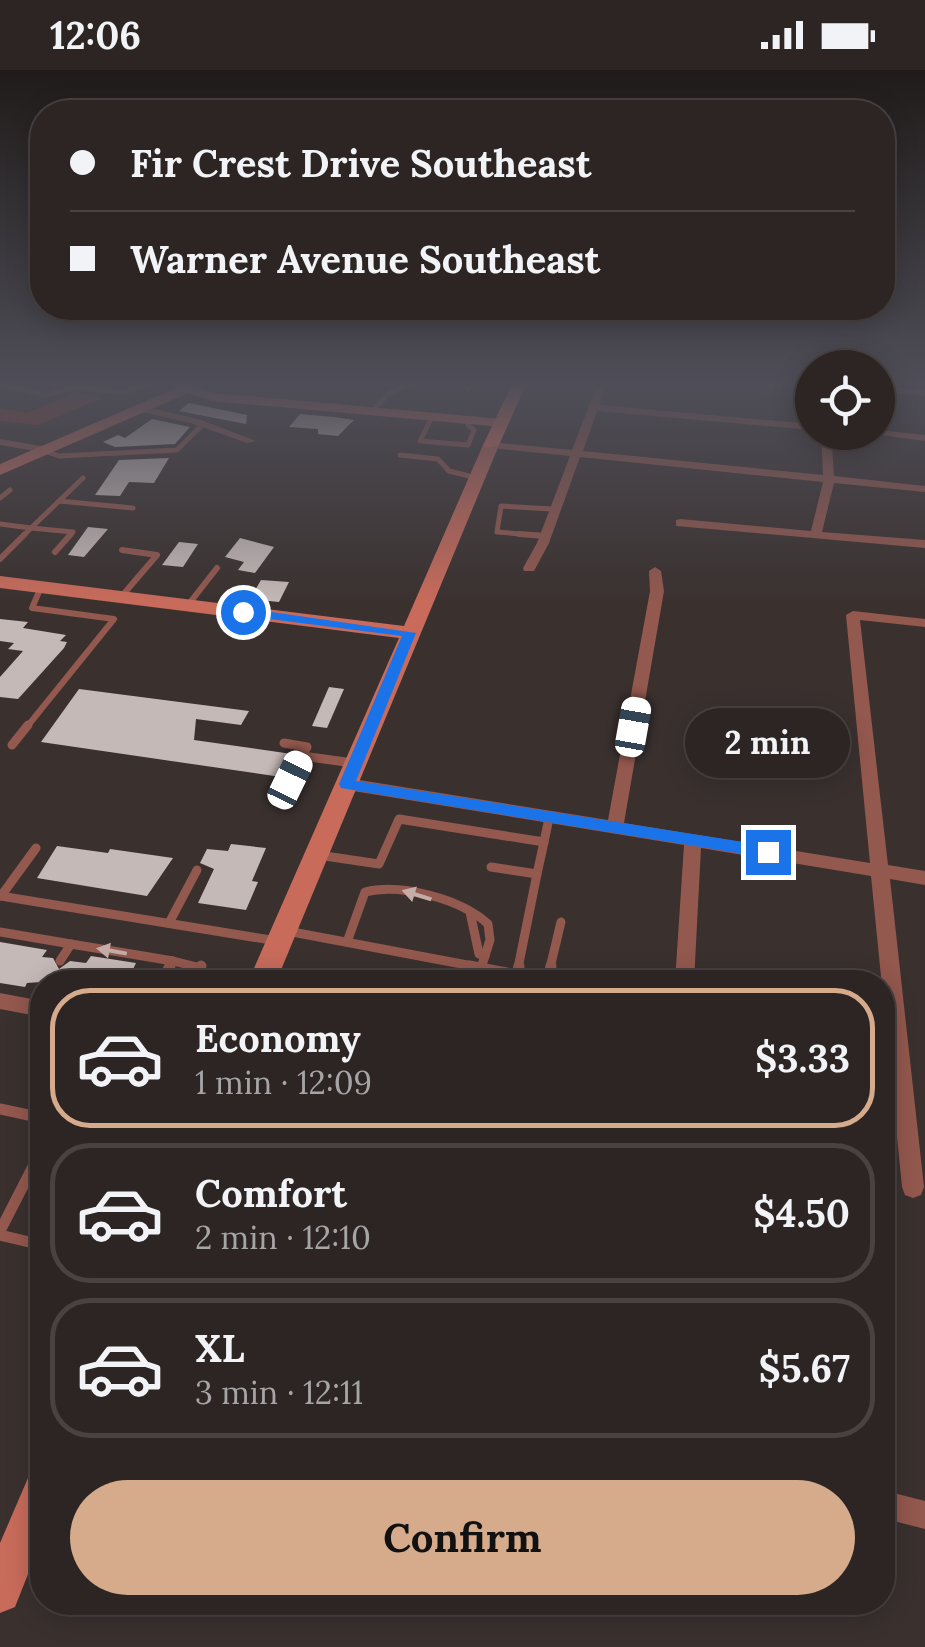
<!DOCTYPE html>
<meta charset="utf-8">
<style>
body{margin:0;font-family:Lora,serif;background:#383130;color:#f1f3f6;height:100vh;display:flex;flex-direction:column;font-size:38px;white-space:nowrap}
*{box-sizing:border-box;margin:0}
p{font-size:32px;color:#a6a5a6}
.icon{flex:none;width:55px;height:55px;fill:none;stroke:currentColor;stroke-width:2;stroke-linecap:round;stroke-linejoin:round}
.map{position:relative;flex:1;overflow:hidden}
.details{position:absolute;left:30px;top:900px;width:865px;height:645px;display:flex;flex-direction:column;background:#2c2523;border-radius:40px;box-shadow:0 5px 25px #0003,0 0 0 2px #484241}
.details>*{flex:none}
.top-card{position:absolute;left:30px;top:30px;width:865px;height:220px;border-radius:40px;box-shadow:0 5px 25px #0003,0 0 0 2px #484241;display:grid;align-content:center;height:220px;padding:0 40px;background:#2c2523}
.fabs{position:absolute;left:795px;top:280px;display:grid;gap:20px}
.fabs a{display:grid;place-items:center;width:100px;height:100px;border-radius:50%;background:#2c2523;box-shadow:0 5px 25px #0003,0 0 0 2px #484241;font-size:50px}
.end{position:absolute;width:45px;height:45px;margin:-22px;border:12px solid #1a73e8;background:#fff;box-shadow:0 0 0 5px #fff}
.from{border-radius:50%}
.bubble{position:absolute;height:70px;border-radius:35px;background:#2c2523;box-shadow:0 5px 25px #0003,0 0 0 2px #484241;font-size:32px;font-weight:700;line-height:70px;text-align:center}
.car{position:absolute;width:30px;height:60px;margin:-30px -15px;border-radius:12px;box-shadow:0 0 8px 2px #0007;background:linear-gradient(#fff 24%,#345 0 40%,#fff 0 76%,#345 0 86%,#fff 0)}
.top-card b{display:flex;align-items:center;gap:35px;height:95px;font-size:38px}
.top-card b+b{border-top:2px solid #484241}
.top-card i{width:25px;height:25px;background:#f1f3f6}
ul{padding:18px 0 0;list-style:none}
li{display:flex;align-items:center;gap:30px;height:140px;margin:0 20px 15px;padding:0 20px;border:5px solid #484241;border-radius:40px}
li div{flex:1}
li b{display:block;font-size:38px}
li em{font-style:normal;font-weight:700}
li.on{border-color:#d6ab8b}
li>.icon{width:90px;height:90px;stroke-width:1.5}
.action{display:flex;gap:20px;margin-top:auto;padding:20px 40px}
.action a{flex:1;height:115px;border-radius:60px;background:#d6ab8b;color:#111;font-size:40px;font-weight:700;line-height:115px;text-align:center}
.status{display:flex;justify-content:space-between;align-items:center;height:70px;padding:0 50px;background:#2c2523;direction:ltr}
.status svg{height:28px;fill:currentColor}
.map>svg:first-child{display:block}
.forest{fill:#913c2e}
.building{fill:#c5b9b7}
.lines{fill:none;stroke-linecap:round;stroke-linejoin:round}
.lane-far3{stroke:#93584e;stroke-width:5}
.lane-far2{stroke:#93584e;stroke-width:6}
.lane-far1{stroke:#93584e;stroke-width:9}
.lane{stroke:#93584e;stroke-width:11}
.street{fill:#93584e;fill-rule:evenodd}
.secondary{fill:#c86b5b;fill-rule:evenodd}
.primary{fill:#f07864;fill-rule:evenodd}
.oneway{fill:#c5aca8}
.route{fill:#1a73e8}
</style>
<div class="status"><b>12:06</b><svg viewBox="0 0 49 12"><path d="M0 12V9h3v3zM5 12V6h3v6zM10 12V3h3v9zM15 12V0h3v12zM26 1h20v11H26zM47 4h2v5h-2z"/></svg></div>
<div class="map">
<svg width="925" height="1577" viewBox="0 0 925 1577">
<rect width="100%" height="100%" fill="#3a312f"/>
<path class="forest" d="M76,322l27,6 -65,27 -38,-4v-13l27,5z"/>
<g class="building">
<path d="M189,333l58,12 -1,9 -67,-13z"/>
<path d="M300,344l34,3 20,3 -16,16 -20,-2v-5l-29,-2z"/>
<path d="M152,349l38,8 -15,17 -60,3 -12,-5 15,-7 7,3z"/>
<path d="M169,388l-15,25 -25,-1 -9,14 -25,-1 24,-35z"/>
<path d="M88,457l20,2 -24,28 -16,-2z"/>
<path d="M240,468l34,9 -19,26 -17,-3 6,-8 -19,-5z"/>
<path d="M179,472l19,2 -15,23 -21,-2z"/>
<path d="M261,510l28,2 -10,20 -29,-3z"/>
<path d="M0,549l28,3 -5,6 43,7 -6,6 7,1 -3,6 -46,51 -18,-2v-20l23,-26 -15,-2 6,-6 -14,-2z"/>
<path d="M329,617l15,2 -17,39 -15,-2z"/>
<path d="M79,619l170,22 -8,14 -45,-6 -2,21 98,14 -11,23 -240,-35z"/>
<path d="M231,774l35,4 -14,33 6,1 -12,28 -48,-7 16,-34 -14,-6 7,-14 21,2z"/>
<path d="M57,776l51,7 2,-4 63,9 -26,38 -110,-18z"/>
<path d="M0,872l47,8 -5,7 11,1 6,11 11,-8 16,2 5,-7 45,7 -9,19h-86l-14,1 -2,4 -25,-4z"/>
</g>
<g class="lines">
<g class="lane-far3">
<path d="M0,314l46,11 48,-13"/>
<path d="M83,318l41,4 27,-10"/>
<path d="M468,319l4,-7"/>
<path d="M372,342l17,-19 24,-11"/>
<path d="M432,347l-12,24 48,4 6,-15 -6,-5 1,-5"/>
<path d="M44,381l15,5 118,-6 26,-26"/>
<path d="M400,385l38,4 11,12 28,7"/>
<path d="M0,428l10,-8"/>
<path d="M59,431l74,7"/>
<path d="M0,454l31,4 52,-50"/>
<path d="M23,466l8,-8 42,4 -4,4"/>
<path d="M546,466l-49,-4 4,-26 52,3"/>
</g>
<g class="lane-far2">
<path d="M519,464l27,2"/>
<path d="M55,482l16,-18"/>
<path d="M0,489l25,-25"/>
<path d="M121,527l36,-42 -35,-5"/>
<path d="M188,535l29,-37"/>
<path d="M26,658l88,-109 -82,-11 9,-21"/>
</g>
<g class="lane-far1">
<path d="M284,673l23,4 -5,9"/>
<path d="M12,675l16,-20"/>
<path d="M291,710l11,-24 51,7"/>
<path d="M318,785l61,9 20,-45 145,23 5,-24"/>
<path d="M491,797l46,7 7,-32"/>
<path d="M0,826l277,45"/>
<path d="M1,826l35,-48"/>
<path d="M470,842l9,42 6,2"/>
<path d="M169,853l28,-53"/>
<path d="M287,861l196,37"/>
<path d="M0,862l71,12"/>
<path d="M347,872l18,-50c36,-9 96,7 123,32l2,16 -9,28"/>
<path d="M60,891l11,-17 102,17"/>
<path d="M169,898l4,-7 28,7"/>
<path d="M518,898l19,-94"/>
<path d="M550,898l11,-46"/>
</g>
<g class="lane">
<path d="M469,896l48,9 2,-9"/>
<path d="M517,905l31,4 3,-13"/>
<path d="M162,912l8,-16"/>
<path d="M194,912l7,-16"/>
<path d="M33,937l9,-16"/>
<path d="M0,1039l42,9"/>
<path d="M0,1161l42,-82"/>
<path d="M0,1165l42,10"/>
</g>
<g class="street">
<path d="M598,312h10l-9,23 213,19v6l-215,-19 -14,40 240,24 -2,-43h10l3,44 91,10v6l-91,-9 -12,49 103,8v8l-249,-22v-6l4,-1 131,12 12,-49 -243,-25 -31,86 -15,28h-10l-1,-3 14,-25 33,-87 -79,-8 -5,-3 5,-3 81,8z"/>
<path d="M878,316l47,4v6l-47,-4z"/>
<path d="M141,336l57,13 58,22 -9,2 -56,-20 -54,-12v-4z"/>
<path d="M878,360l47,5v6l-66,-9h19z"/>
<path d="M0,369l47,8 5,3 -5,3 -47,-8z"/>
<path d="M655,497l6,4 3,20 -40,232 246,40 -24,-248 7,-4 72,8v8l-65,-7 28,245 37,6v14l-35,-6 34,308 -3,8 -8,3 -8,-3 -3,-8 -31,-311 -170,-28 -7,134h-19l9,-137 -337,-55 -8,-6 8,-6 261,42 42,-229 -1,-20z"/>
<path d="M0,923l42,8v16l-42,-8z"/>
<path d="M882,1420l43,11v28l-43,-11z"/>
</g>
<g class="secondary">
<path d="M164,312h21l29,11 288,26 7,4 -7,4 -290,-26 -24,-8 -188,82v-11l176,-76z"/>
<path d="M491,370l8,5 -223,537h-28l151,-344 -399,-50v-12l404,50 79,-181z"/>
<path d="M42,1402v67l-27,68 -15,6v-70l28,-65z"/>
</g>
<path class="primary" d="M513,312h14l-28,63 -13,3 -3,-3z"/>
</g>
<defs><path id="oneway-solid" d="M-6-.8H1V-3.2L6.5 0L1 3.2V.8H-6Z" transform="scale(2.5)"/></defs>
<g class="oneway">
<use href="#oneway-solid" transform="translate(417 825) rotate(-163)"/>
<use href="#oneway-solid" transform="translate(112 881) rotate(-170)"/>
</g>
<linearGradient id="sky" x2="0" y2="1"><stop stop-color="#201b1a"/><stop offset="0.59" stop-color="#4f4e58"/><stop offset="1" stop-color="#4f4e58" stop-opacity="0"/></linearGradient>
<rect width="925" height="533" fill="url(#sky)"/>
<path class="route" d="M243,538l173,25 -60,148 412,65 8,6 -8,6 -427,-70 -2,-4 63,-148 -163,-21v-5z"/>
</svg>
<div class="fabs">
<a><svg class="icon" aria-label="locate" viewBox="0 0 24 24"><circle cx="12" cy="12" r="6"/><path d="M12 2v4M12 18v4M2 12h4M18 12h4"/></svg></a>
</div>
<i class="end from" style="left:243px;top:542px"></i>
<i class="end" style="left:768px;top:782px"></i>
<div class="bubble" style="left:685px;top:638px;width:165px">2 min</div>
<i class="car" style="left:633px;top:657px;rotate:10deg"></i>
<i class="car" style="left:290px;top:710px;rotate:26deg"></i>
<div class="top-card">
<b><i class="from"></i>Fir Crest Drive Southeast</b>
<b><i></i>Warner Avenue Southeast</b>
</div>
<section class="details">
<ul>
<li class="on"><svg class="icon" aria-label="car" viewBox="0 0 24 24"><path d="M5 17H2v-5l4-1 3-4h7l3 4 3 1v5h-3M9 17h6M6 11h13"/><circle cx="7" cy="17" r="2"/><circle cx="17" cy="17" r="2"/></svg><div><b>Economy</b><p>1 min · 12:09</p></div><em>$3.33</em></li>
<li><svg class="icon" aria-label="car" viewBox="0 0 24 24"><path d="M5 17H2v-5l4-1 3-4h7l3 4 3 1v5h-3M9 17h6M6 11h13"/><circle cx="7" cy="17" r="2"/><circle cx="17" cy="17" r="2"/></svg><div><b>Comfort</b><p>2 min · 12:10</p></div><em>$4.50</em></li>
<li><svg class="icon" aria-label="car" viewBox="0 0 24 24"><path d="M5 17H2v-5l4-1 3-4h7l3 4 3 1v5h-3M9 17h6M6 11h13"/><circle cx="7" cy="17" r="2"/><circle cx="17" cy="17" r="2"/></svg><div><b>XL</b><p>3 min · 12:11</p></div><em>$5.67</em></li>
</ul>
<div class="action"><a>Confirm</a></div>
</section>
</div>
